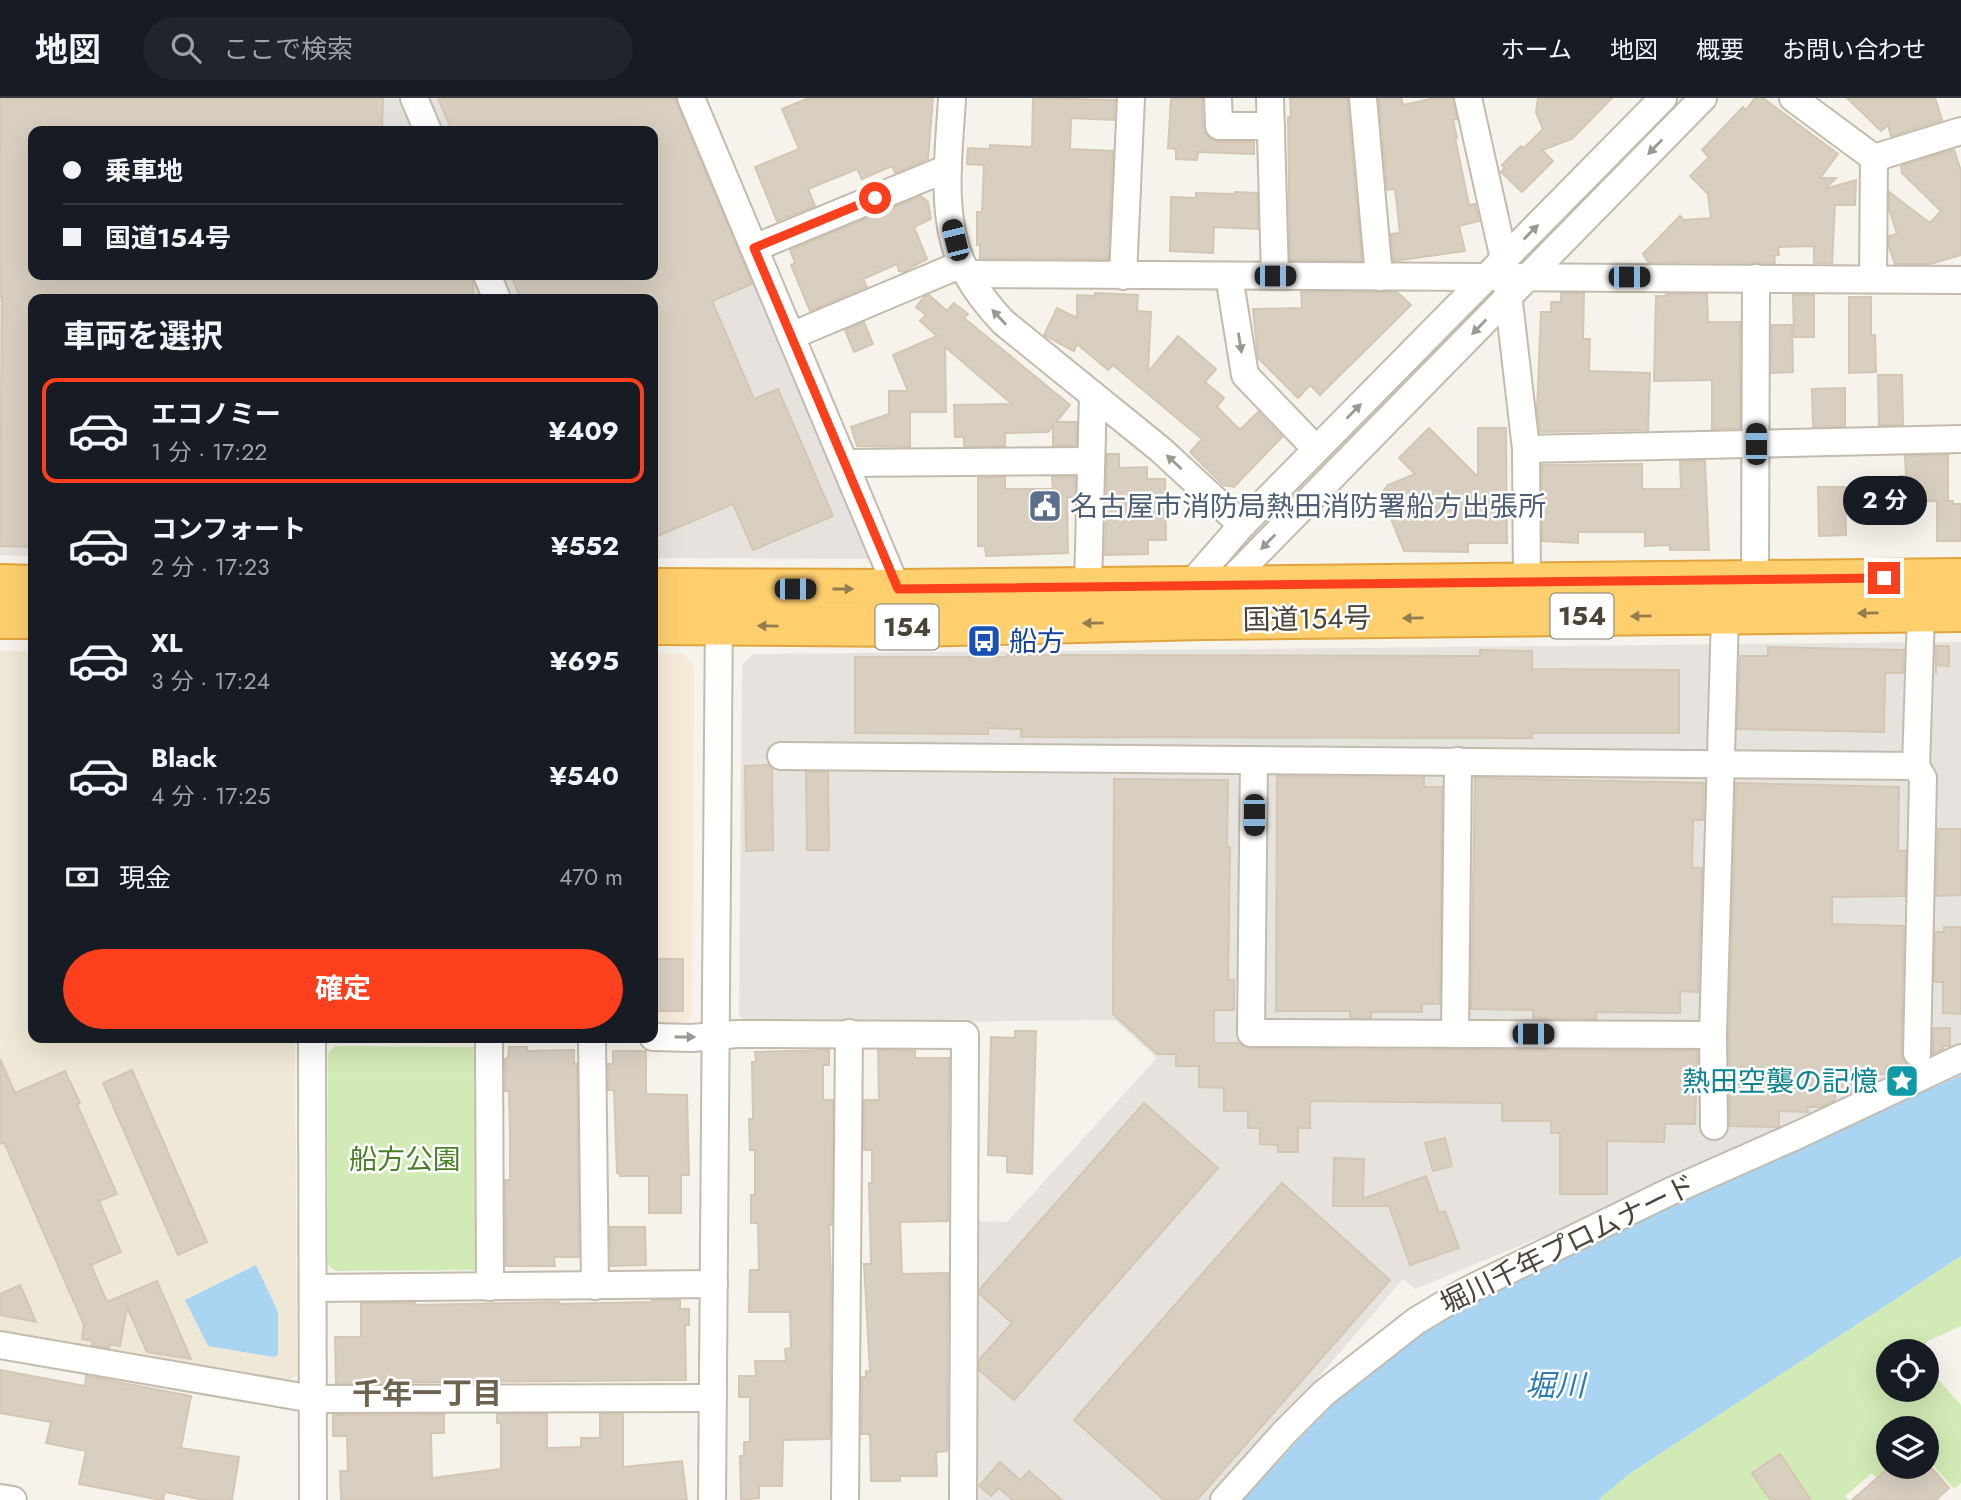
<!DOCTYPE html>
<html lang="ja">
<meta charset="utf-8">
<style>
body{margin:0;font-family:Jost,"Noto Sans JP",sans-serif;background:#20242c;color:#f1f3f6;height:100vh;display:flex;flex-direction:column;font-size:26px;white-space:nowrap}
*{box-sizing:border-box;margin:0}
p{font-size:23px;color:#9ea1a6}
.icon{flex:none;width:38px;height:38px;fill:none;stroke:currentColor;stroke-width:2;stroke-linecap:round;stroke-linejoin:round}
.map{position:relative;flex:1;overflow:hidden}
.drawer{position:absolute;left:28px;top:196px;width:630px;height:749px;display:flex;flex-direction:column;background:#171b24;border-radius:14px;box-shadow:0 7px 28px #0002}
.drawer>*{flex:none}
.banner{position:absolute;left:28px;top:28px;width:630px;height:154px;border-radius:14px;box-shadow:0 7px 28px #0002;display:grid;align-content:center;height:154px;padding:0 35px;background:#171b24}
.controls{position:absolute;left:1876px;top:1241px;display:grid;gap:14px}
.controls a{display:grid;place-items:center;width:63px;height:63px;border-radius:50%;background:#171b24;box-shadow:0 7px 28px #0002;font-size:35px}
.end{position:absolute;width:32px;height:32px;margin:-16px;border:9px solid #fc3f1d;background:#fff;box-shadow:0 0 0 4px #fff}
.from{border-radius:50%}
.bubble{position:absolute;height:49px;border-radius:24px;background:#171b24;box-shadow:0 7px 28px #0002;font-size:23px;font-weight:700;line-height:49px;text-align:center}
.car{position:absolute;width:21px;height:42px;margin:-21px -10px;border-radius:9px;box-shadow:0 0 5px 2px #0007;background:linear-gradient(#222 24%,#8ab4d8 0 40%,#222 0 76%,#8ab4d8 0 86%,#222 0)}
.banner b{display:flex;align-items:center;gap:24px;height:66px;font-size:26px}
.banner b+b{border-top:2px solid #363941}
.banner i{width:18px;height:18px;background:#f1f3f6}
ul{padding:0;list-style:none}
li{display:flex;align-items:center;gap:21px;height:105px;margin:0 14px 10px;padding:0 21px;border:4px solid transparent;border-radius:14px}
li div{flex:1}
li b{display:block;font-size:26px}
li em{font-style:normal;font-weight:700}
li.selected{border-color:#fc3f1d}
li>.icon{width:63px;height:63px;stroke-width:1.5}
h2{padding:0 35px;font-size:32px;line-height:84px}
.pay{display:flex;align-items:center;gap:18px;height:77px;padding:0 35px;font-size:26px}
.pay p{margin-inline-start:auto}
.button{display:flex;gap:14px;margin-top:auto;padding:14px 35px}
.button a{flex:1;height:80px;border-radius:42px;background:#fc3f1d;color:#fff;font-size:28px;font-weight:700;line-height:80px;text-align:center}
header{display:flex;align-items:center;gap:42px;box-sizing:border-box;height:98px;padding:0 35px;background:#171b24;border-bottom:2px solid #363941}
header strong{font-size:33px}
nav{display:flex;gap:38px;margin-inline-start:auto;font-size:24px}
.search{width:490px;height:63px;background:#20242c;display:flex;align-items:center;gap:18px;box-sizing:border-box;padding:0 24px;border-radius:38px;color:#9ea1a6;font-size:26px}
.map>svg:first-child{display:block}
.commercial{fill:#f7ead8}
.industrial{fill:#e6e2dd;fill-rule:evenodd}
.education{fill:#efe8d6}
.green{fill:#d2eab5}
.water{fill:#a9d4f2}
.building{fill:#d8cfc1;stroke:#d3c7b4;stroke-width:2}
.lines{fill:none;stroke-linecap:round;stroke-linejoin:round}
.minor-casing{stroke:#c2bbae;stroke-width:30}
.highway-casing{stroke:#e0a43c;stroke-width:42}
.minor{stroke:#fff;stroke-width:26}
.highway{stroke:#ffcf6e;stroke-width:38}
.oneway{fill:#9c9892}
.oneway2{fill:#937c4e}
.route{stroke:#fc3f1d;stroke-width:9}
.labels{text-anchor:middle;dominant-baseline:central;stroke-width:5;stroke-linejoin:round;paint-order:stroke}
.shield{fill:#fff;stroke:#817c74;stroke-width:2}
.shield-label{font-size:26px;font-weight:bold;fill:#4b4439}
.service-label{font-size:28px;fill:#4e5e75;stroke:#fff;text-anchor:start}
.street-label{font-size:28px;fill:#4b4439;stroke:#fff}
.transit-label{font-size:28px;fill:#164399;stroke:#fff;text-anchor:start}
.culture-label{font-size:28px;fill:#0d838f;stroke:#fff;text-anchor:end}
.park-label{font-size:28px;fill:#4a7f2a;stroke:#fff}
.water-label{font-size:30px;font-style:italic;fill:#2e7ab2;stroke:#fff}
.neighbourhood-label{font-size:30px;font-weight:bold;fill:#6e6250;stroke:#fff}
</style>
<header>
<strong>地図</strong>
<div class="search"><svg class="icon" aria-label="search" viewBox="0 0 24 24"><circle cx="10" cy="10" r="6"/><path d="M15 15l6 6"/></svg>ここで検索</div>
<nav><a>ホーム</a><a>地図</a><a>概要</a><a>お問い合わせ</a></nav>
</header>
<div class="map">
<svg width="1961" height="1402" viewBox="0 0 1961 1402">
<rect width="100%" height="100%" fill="#f6f3ec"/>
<path class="commercial" d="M653,556h30l11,11 -2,352 -7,6h-32z"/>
<g class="industrial">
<path d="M0,0h679l195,461 -221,-1v-259h-620v257l-33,-1zM33,33h620v144h-620z"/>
<path d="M1961,544v408l-302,138 -244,101 -12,-10 -190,221h-238l-1,-279 33,1 150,-164 -42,-38 -369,4 -7,-9 3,-350 11,-11z"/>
</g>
<path class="education" d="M0,553h33v387h262l2,337 -8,5 -289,-50z"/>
<g class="green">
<path d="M335,948l140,1 7,8v209l-6,6 -141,1 -7,-6v-212z"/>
<path d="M1961,1158v70l-33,15 -9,10h-31v39h39v-23l34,38v78l-7,6 -27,-31v-30h-39v38l3,1 5,33 -24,-27 -27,23 4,4h-251l31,-26z"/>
</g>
<g class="water">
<path d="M1961,977v181l-332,218 -31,26h-355l107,-116 123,-89z"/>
<path d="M256,1167l22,47v43l-4,2 -66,-11 -23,-46z"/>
</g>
<g class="building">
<path d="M0,0h383l-1,33h-349v144h439l2,24 -445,-2v34h4v216l-33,-1 2,-249h-2z"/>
<path d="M438,0h237l77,186 -40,17 42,98 24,-10 55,127 -80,34 -20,-46 -80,34v-239h-132l-10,-24h142v-144h-201z"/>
<path d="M809,0h124l-5,61 -33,14 -3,-7 -30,13 -5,-10 -49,20 7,17 -38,15 -22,-54 44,-18 -17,-40z"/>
<path d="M1033,0l82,2 -1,20 -43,-2 -1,31 43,2 -5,108 -128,-1v-14l-3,1v-33h5l2,-47 -17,-1 1,-16 22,1v-4l42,2z"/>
<path d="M1171,0h31l1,29 3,8 12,7h36v12l-56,-2 -1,8 -21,-1v-10l-8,-1z"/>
<path d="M1290,0h57l15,163 -72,-1 -2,-143h3z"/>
<path d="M1379,0h22l2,7 32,-7h18l4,21 -4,1 4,18h-2l14,67 6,-1 4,17 -20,5 6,25 -72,10 -2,-27 9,-1 -5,-44 -8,1z"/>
<path d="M1538,0h74l-40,41 -30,11 11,11 -31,31 -21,-20 4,-4 -3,-3 19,-19 3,2 19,-19 -7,-17z"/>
<path d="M1755,0h8l75,56 -18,24h16l-11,11 31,-9 -1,25h-20l-3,58h-18v-17l-36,1 1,8 -5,1 1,7 -127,-1 -5,-8 37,-38 4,4 27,-2 -3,-24 -18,-18 19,-19 -7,-7 41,-43 3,3z"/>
<path d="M1847,0h88l7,22 -51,16 -3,-11 -7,6z"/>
<path d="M1954,52l7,21v84l-31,9h-35l-6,-17v-11l8,-2 -8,-25v-17l41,31 11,-12 -39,-38 -1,-7z"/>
<path d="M1235,94l22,1 1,36 -44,-2 -1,26 -43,-2 1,-54 25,1v-5l39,1z"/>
<path d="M921,98l7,6 3,17 -17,8 13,32 -24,13 -4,-1 -2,-7 -34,15 4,8 -57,24 -19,-46 4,-2 -5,-13z"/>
<path d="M1301,194h96l14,13 -91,90 -10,-10 -12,13 -40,-40 -5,-49 49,-1z"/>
<path d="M1095,195l43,2 -1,16 14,1 -3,60 30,-36 38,33 -11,13 19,16 -7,9 23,23 18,-18 24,25 -48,50 -11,-2 -33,-33 12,-13 -89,-74 -5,5 -31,-26 -3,7 -30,-16 13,-27 20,10v-23l18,1z"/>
<path d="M1561,195h23l-1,46h7l-1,32 61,2 -2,57 -108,2 -3,-21 4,-99h10v-10h10z"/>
<path d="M1666,196h41l1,28h32v106l-28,1v-49l-58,1 2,-85h11z"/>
<path d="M929,197l18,16 7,-8 14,11 -4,4 106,87 -14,17h21l-1,23 -23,1v-20l-5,6 -43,1v13h-41v-9h-9l-1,-32 58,-1 -67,-57 1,65h-36v35l-53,-1 -6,-19 38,-13v-23h19l-15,-36 44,-19 -17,-15 6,-6 -10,-8 8,-10z"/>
<path d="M1793,197h21v42h-20z"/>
<path d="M1849,199h22v38h4l1,37 -27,1z"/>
<path d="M864,224l9,22 -19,8 -9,-22z"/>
<path d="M1772,227h20l1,47 -22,1z"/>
<path d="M1878,277h24l1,50h-24z"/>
<path d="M1845,290v38l-32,1 -1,-38z"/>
<path d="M1429,330l49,49v-49h28l1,115h-39v9l-64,-1 -23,-57 7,-9 27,-11 -16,-16z"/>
<path d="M1107,356h12v14l28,-1v12h18l1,61h-18v14l-43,1z"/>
<path d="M1948,357v46h5v3h8v37h-24v-40l-36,1 -1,-26h6l-1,-20z"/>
<path d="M1680,363h25l4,89h-39v-5l-25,1v-14h-67v11l-36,-2v-76l100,-1v25h39z"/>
<path d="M1005,379v12h48l-1,-12h23v20h-8l1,56 -82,3 -1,-10h-7v-68z"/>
<path d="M1818,389h27l1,48 -27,1z"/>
<path d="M1936,548h13v20l-13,-1v9z"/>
<path d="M1768,549l136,3 -1,23h-18l-1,59 -147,-3 3,-73h28z"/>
<path d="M1480,552l52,1v18l147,1v63h-147v5l-511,-1v-8l-33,-1v6l-133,-1v-76h152v-2l473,1z"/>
<path d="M769,667l3,3 1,82 -27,1 -1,-85z"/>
<path d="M806,674h22l1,78h-22z"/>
<path d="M1277,678l147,2v9h18l-2,217h-18v8h-51v6h-21v-7h-74z"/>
<path d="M1475,680l229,5 -1,37h-10l-1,48h10l-4,124 -18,-1v22l-84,-1v7l-63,-1v-8l-62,-1z"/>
<path d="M1114,681l114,1 -1,67h3l-2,133h6v30h-20v33h26l11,6 446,2 -2,73h-30l-1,18 -57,-1v53h-47v-61h-9v-12h-49v-18l-192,-2v27h-12v24h-20v-7l-18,-1v-16h-12v-17h-24v-23l-25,-1v-21h-23v-12h-19l-44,-40z"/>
<path d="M1736,685l163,4 -1,64h8l-1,45 -73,1v27l72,2 -3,127 2,7 5,6h-22v8h-35v18l-16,2v6l-14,7h-14l1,5 -29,-1v15l-3,1 -46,-1 -1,-91z"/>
<path d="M1938,731h23v66l-25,1z"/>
<path d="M1944,829h17v87l-18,-1v-31h-9l1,-50h9z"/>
<rect x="653" y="861" width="30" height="52"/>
<path d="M1933,930h17v18h-7v3l-10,5z"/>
<path d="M1015,933h21l-4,143 -25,-2v-16l-19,-1 3,-118 24,1z"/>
<path d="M509,949h18v4l47,-1v14h3l2,193h-25l1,9h-49l-1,-86h5v-46l-1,-43h-4v-32l3,-1z"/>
<path d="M829,952v15h-6v35h10l-1,125h-3l2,55 -1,154 -1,5 -46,1 -1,46h-23v12l-18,2 -1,-44h4v-14h6v-45h-11v-21h17l-1,-15h31l-1,-12 6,-1 -1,-36h-41l1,-42h9l-1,-47h-7v-28h4v-45h-5l-1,-31h4l-1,-57h4l-1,-10z"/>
<path d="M878,952l37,1v7h34l-1,163 -48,1 2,52 46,-1 -1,178 -11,1 1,24h-37v5h-29l-1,-47h-9l1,-57h4v-6l4,1 -6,-108h7l-2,-81h3v-33h-8v-50h15z"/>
<path d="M613,953h33v43l41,1 2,80h-8v38h-32v-37h-29v-3h-3l-3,-83h-6v-26h5z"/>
<path d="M0,961l15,34 50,-22 15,32 -3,1 40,90 -18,7 22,51 -30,13 16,37 50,-21 34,78 -44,-7 -20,-45 -7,39 -10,-2 -1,4 -17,-3 1,-4 -11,-2 2,-14 -80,-183 -4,2z"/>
<path d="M132,972l75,172 -29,13 -75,-172z"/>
<path d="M1144,1005l74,65 -204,232 -35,-30v-10l33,-37 -32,-29v-5z"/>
<path d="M1445,1040l7,28 -19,5 -8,-28z"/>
<path d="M1334,1060l30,1 -1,40 63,-23 13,37 6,-2 14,37 -49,17 -21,-59h-56z"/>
<path d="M1282,1085l108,97 -193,220h-33l-90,-80z"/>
<path d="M610,1129h35l1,38 -35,1z"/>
<path d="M20,1187l16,37 -36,-7v-21z"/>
<path d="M652,1202h28v9h9v16h-4l1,55 -350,3 -1,-46h26v-34h54v2l144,-3v2l93,-2z"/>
<path d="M0,1272l85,16 1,-10 105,20 -10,52 58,9 -7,43h-28l-39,-8 -2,8h-2l-82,-16 7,-33 -40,-8 5,-21 -51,-9z"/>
<path d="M444,1316v19h-13l1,45 69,-9v-46h-4v-9h50v34l34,-1v-9h19v-24h23v53l59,-6 5,39h-346l-1,-29h8l-1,-35h-14v-21z"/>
<path d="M1780,1356l31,46h-40l-7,-9 -12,-18z"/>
<path d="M1000,1364l20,18 9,-9 33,29h-49l-14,-12 -8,8 -12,-10z"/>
<path d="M1891,1368h39l19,22 -13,12h-84z"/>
</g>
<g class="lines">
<defs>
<g id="minor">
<path d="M414,0l14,33"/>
<path d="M691,0l212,505"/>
<path d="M952,0c-3,57 -14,123 15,176 10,18 22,33 36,48l158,128 81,75"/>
<path d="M1218,0l1,28h52"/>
<path d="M1270,0l5,178"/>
<path d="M1363,0l16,179"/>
<path d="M1468,0l36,161 22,190 1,133"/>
<path d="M1793,0l81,60 87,-27"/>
<path d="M754,150l194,-80"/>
<path d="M967,176l994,6"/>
<path d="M487,177l10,24"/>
<path d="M1123,178l8,-178"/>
<path d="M1229,178l16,99 71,74"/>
<path d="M1873,181l1,-121"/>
<path d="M791,238l171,-72"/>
<path d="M1526,351l435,-10"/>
<path d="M845,365l246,-2"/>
<path d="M1755,482l1,-302"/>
<path d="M1088,488l5,-191"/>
<path d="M1221,495l5,-8 477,-487"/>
<path d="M1182,496l60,-69 421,-427"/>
<path d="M781,658l1135,10"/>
<path d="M1254,662l-3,273 462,2"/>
<path d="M1455,936l3,-273"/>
<path d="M653,939l39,1 44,-4 229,1 -2,465"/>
<path d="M312,940l1,462"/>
<path d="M489,940l1,249"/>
<path d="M592,940l3,248"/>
<path d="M1917,955l6,-275 -7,-12 5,-153"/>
<path d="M1714,1028l-1,-91 12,-420"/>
<path d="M313,1190l401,-4"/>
<path d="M0,1247l313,54 400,-1"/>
<path d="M0,1400l13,2"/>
<path d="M712,1402l7,-889"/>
<path d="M845,1402l4,-467"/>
<path d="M1224,1402l60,-67 40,-40 92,-72 50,-30 201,-98 131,-58 163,-77"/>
</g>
<g id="highway">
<path d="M0,486l33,1"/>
<path d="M653,490l245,1 1063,-11"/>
<path d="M0,521h33"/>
<path d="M653,527l260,2 290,-7 758,-8"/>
</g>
</defs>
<use href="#minor" class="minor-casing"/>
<use href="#highway" class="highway-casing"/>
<use href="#minor" class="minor"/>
<use href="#highway" class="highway"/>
</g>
<defs><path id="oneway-solid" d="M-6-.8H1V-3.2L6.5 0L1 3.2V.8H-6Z" transform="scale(1.75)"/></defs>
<g class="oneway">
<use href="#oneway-solid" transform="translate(1655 49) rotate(134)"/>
<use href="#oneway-solid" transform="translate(1531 134) rotate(-45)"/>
<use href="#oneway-solid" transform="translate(999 219) rotate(-133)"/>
<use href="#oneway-solid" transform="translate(1479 229) rotate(134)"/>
<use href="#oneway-solid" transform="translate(1240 245) rotate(81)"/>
<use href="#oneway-solid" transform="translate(1354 313) rotate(-45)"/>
<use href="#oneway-solid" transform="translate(1174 364) rotate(-137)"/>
<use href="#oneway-solid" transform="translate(1268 444) rotate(134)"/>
<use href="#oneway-solid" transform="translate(685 939)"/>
</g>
<g class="oneway2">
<use href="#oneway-solid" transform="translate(843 491)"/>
<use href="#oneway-solid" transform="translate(1868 515) rotate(179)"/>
<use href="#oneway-solid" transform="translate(1641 518) rotate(179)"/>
<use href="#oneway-solid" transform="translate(1413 520) rotate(179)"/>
<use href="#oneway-solid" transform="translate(1093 525) rotate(179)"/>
<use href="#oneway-solid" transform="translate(768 528) rotate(-179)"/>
</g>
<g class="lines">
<path class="route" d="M875,100l-121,50 144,341 986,-11"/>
</g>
<defs>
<symbol id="civic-square" viewBox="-11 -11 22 22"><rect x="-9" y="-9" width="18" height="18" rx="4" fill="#5c6f8a" stroke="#fff"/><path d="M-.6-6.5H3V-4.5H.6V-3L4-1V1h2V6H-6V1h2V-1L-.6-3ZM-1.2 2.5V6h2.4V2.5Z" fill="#fff"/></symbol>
<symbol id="bus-square" viewBox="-11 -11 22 22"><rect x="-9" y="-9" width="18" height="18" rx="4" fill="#1a4fb4" stroke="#fff"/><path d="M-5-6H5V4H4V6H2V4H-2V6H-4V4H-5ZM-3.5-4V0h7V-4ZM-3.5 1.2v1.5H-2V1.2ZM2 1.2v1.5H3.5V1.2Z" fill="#fff"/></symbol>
<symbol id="sight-square" viewBox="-11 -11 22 22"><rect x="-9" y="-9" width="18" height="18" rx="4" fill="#0f9aa8" stroke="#fff"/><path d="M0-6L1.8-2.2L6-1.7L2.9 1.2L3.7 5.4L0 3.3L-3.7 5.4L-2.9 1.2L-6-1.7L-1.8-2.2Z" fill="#fff"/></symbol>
</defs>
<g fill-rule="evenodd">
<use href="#civic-square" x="1026" y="389" width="38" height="38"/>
<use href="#bus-square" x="965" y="524" width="38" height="38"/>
<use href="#sight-square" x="1883" y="964" width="38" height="38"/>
</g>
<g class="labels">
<g class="shield">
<rect x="1550.5" y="495.5" width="63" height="45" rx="5"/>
<rect x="875.5" y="506.5" width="63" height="45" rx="5"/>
</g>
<g class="shield-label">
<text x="1582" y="518">154</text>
<text x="907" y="529">154</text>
</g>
<g class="service-label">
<text x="1070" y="408">名古屋市消防局熱田消防署船方出張所</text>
</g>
<g class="street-label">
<text transform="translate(1307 521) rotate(-1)">国道154号</text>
<text transform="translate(1568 1146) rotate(-26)">堀川千年プロムナード</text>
</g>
<g class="transit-label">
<text x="1009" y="543">船方</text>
</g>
<g class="culture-label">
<text x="1878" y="983">熱田空襲の記憶</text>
</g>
<g class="park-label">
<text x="405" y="1061">船方公園</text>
</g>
<g class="water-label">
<text x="1555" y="1287">堀川</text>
</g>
<g class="neighbourhood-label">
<text x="427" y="1295">千年一丁目</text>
</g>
</g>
</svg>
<div class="controls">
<a><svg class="icon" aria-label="locate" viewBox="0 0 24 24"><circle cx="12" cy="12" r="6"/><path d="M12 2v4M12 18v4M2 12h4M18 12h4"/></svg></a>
<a><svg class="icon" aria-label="layers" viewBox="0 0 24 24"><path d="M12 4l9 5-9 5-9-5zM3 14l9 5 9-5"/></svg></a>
</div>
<i class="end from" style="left:875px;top:100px"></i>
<i class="end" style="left:1884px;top:480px"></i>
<div class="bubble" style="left:1843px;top:378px;width:84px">2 分</div>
<i class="car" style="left:955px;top:142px;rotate:346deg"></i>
<i class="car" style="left:1275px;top:178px;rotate:90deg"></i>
<i class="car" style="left:1629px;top:179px;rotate:90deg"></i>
<i class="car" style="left:1756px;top:346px;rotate:0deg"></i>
<i class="car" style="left:795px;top:491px;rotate:90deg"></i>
<i class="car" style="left:1254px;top:717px;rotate:180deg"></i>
<i class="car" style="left:1533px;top:936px;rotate:90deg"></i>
<div class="banner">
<b><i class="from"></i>乗車地</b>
<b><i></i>国道154号</b>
</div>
<section class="drawer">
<h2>車両を選択</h2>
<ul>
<li class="selected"><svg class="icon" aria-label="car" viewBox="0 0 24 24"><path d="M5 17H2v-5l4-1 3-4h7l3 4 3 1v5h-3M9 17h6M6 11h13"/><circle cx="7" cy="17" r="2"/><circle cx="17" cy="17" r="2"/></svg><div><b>エコノミー</b><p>1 分 · 17:22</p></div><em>¥409</em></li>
<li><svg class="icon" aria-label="car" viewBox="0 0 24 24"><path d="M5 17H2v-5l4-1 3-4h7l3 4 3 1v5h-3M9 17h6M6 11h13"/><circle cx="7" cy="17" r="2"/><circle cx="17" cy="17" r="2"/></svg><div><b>コンフォート</b><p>2 分 · 17:23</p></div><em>¥552</em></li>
<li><svg class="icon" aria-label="car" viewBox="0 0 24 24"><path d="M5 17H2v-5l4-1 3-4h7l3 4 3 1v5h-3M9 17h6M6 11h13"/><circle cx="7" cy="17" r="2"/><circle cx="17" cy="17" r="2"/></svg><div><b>XL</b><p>3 分 · 17:24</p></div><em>¥695</em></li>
<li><svg class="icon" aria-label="car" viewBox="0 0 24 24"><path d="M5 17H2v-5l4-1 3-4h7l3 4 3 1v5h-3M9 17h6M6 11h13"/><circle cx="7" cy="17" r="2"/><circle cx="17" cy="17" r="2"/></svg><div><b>Black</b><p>4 分 · 17:25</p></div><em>¥540</em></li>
</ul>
<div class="pay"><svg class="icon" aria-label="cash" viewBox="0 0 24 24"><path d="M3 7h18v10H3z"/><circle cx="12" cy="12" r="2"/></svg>現金<p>470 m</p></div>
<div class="button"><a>確定</a></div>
</section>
</div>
